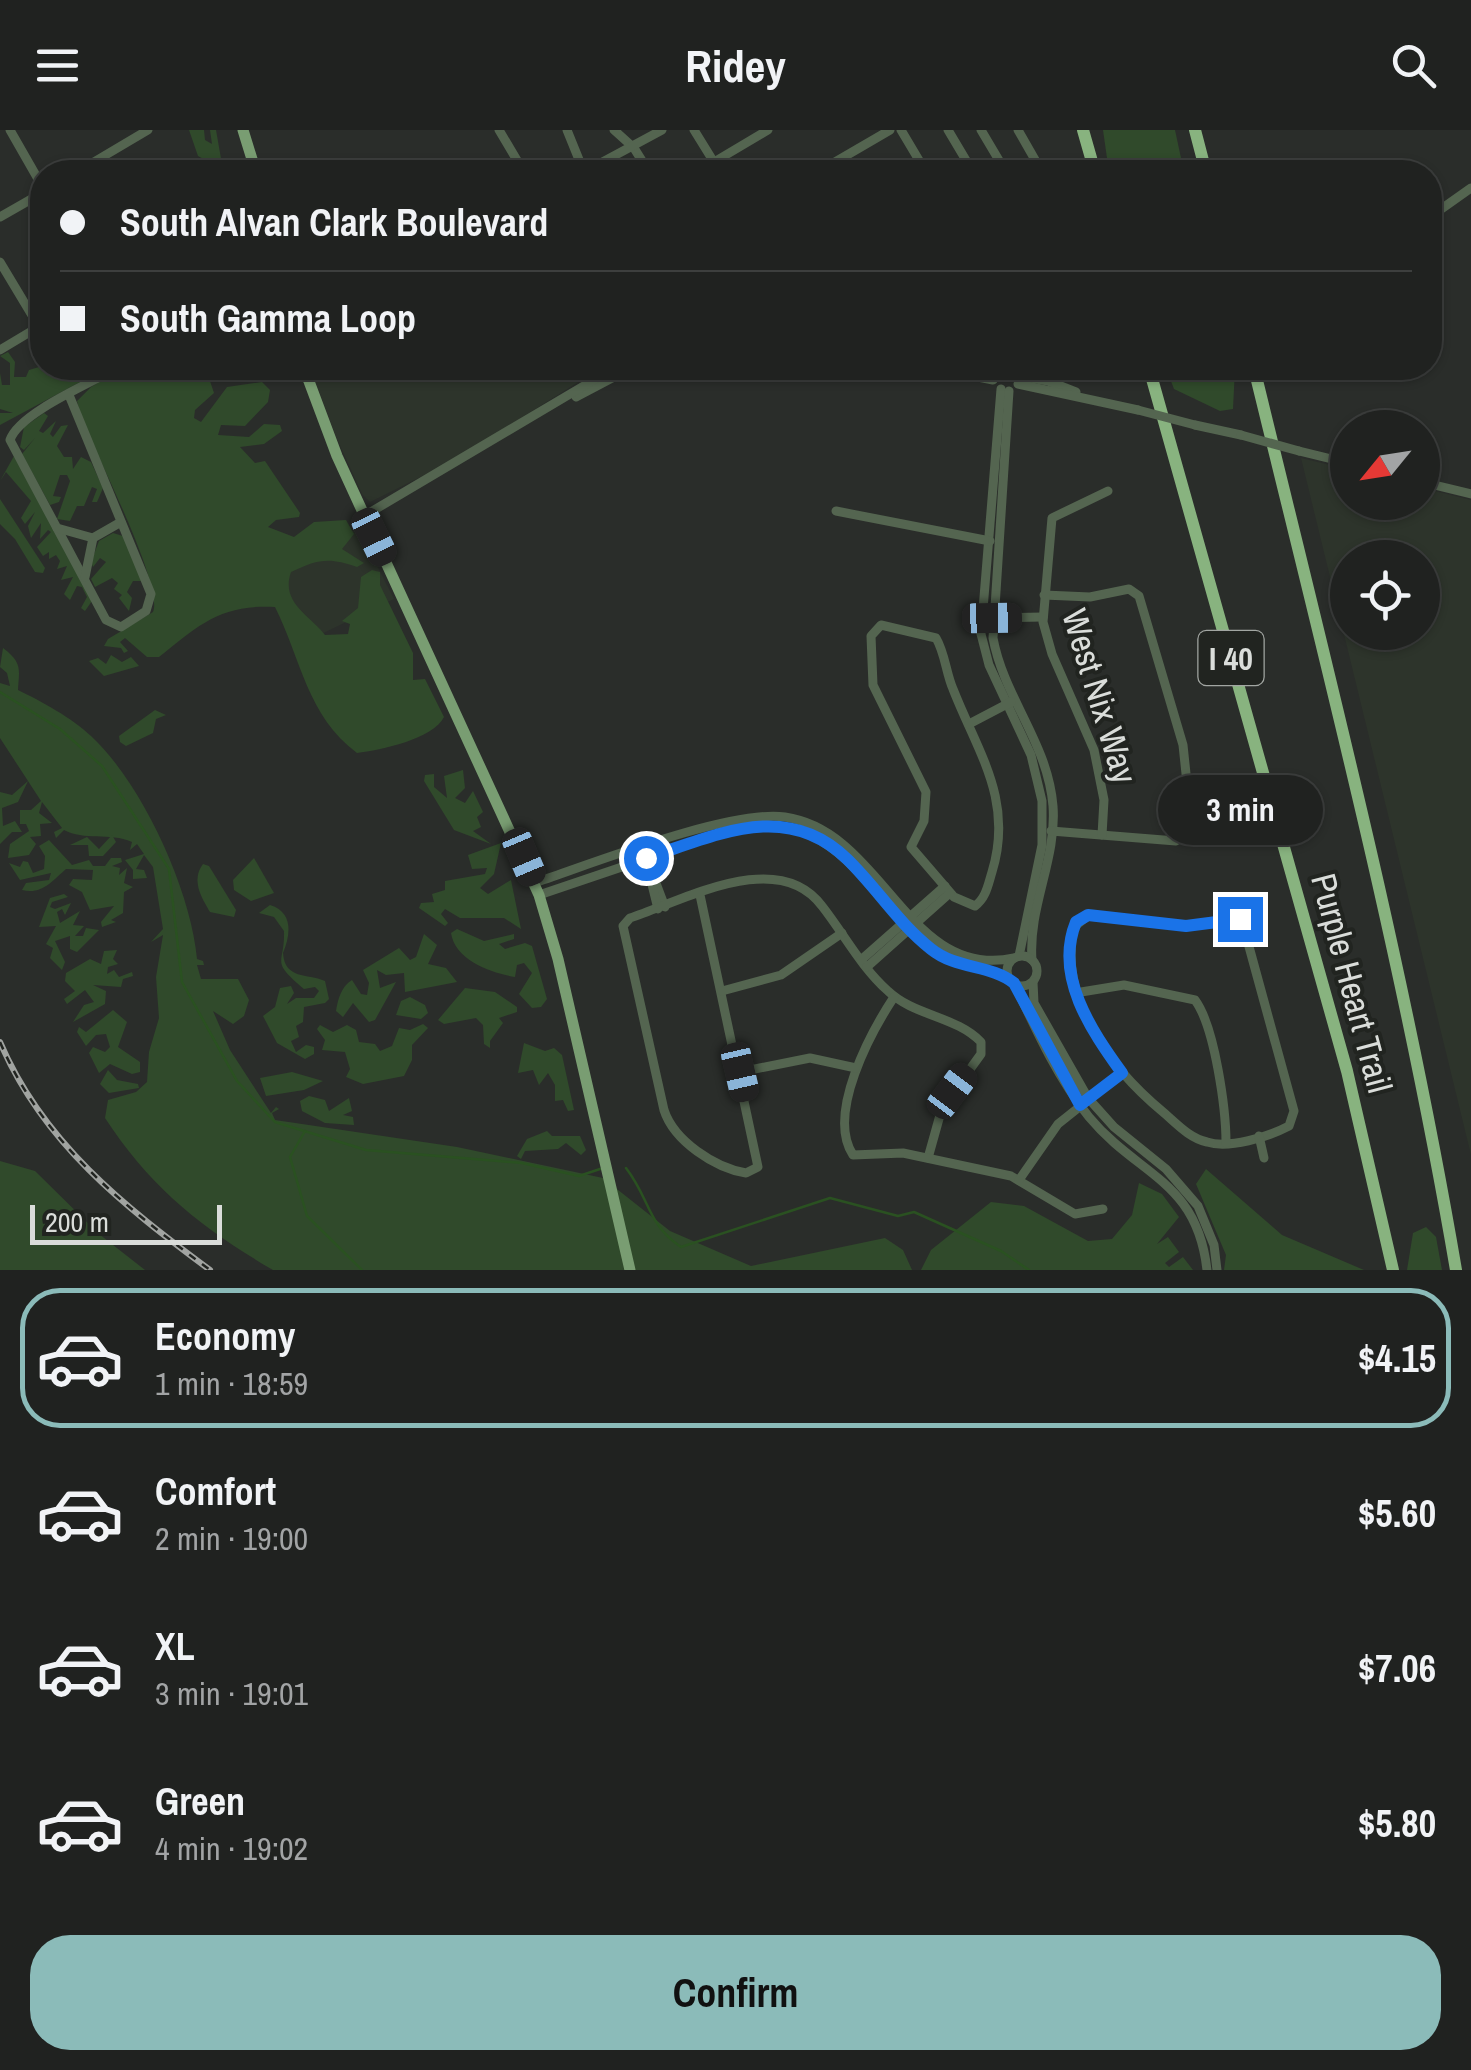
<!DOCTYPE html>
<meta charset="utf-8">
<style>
body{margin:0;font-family:"Archivo Narrow",sans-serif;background:#282a29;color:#f1f3f6;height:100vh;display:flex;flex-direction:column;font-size:38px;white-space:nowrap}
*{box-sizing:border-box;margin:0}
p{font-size:32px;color:#a2a4a5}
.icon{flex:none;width:55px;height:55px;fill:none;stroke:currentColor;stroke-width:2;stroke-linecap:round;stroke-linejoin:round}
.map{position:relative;height:1140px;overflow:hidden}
.panel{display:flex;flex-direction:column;background:#202220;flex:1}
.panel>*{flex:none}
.hud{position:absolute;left:30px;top:30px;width:1412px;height:220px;border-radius:40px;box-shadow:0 2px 8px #0004,0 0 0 2px #3d3f3e;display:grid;align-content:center;height:220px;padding:0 30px;background:#202220}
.needle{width:65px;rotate:240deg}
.fabs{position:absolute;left:1330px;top:280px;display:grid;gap:20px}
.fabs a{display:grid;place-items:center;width:110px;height:110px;border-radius:50%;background:#202220;box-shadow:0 2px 8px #0004,0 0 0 2px #3d3f3e;font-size:50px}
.scale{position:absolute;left:30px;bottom:25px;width:192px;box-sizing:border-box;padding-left:10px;border:5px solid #daddda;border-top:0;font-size:28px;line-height:35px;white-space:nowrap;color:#daddda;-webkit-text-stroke:8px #212420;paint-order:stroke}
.end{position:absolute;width:45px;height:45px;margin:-22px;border:12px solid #1a73e8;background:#fff;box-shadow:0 0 0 5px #fff}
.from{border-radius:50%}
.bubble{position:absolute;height:70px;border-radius:35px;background:#202220;box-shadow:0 2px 8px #0004,0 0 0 2px #3d3f3e;font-size:32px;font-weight:700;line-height:70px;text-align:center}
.car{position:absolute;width:30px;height:60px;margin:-30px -15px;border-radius:12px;box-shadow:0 0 8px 2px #0007;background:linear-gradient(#222 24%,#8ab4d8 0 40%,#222 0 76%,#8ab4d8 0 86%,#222 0)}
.hud b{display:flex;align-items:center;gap:35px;height:95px;font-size:38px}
.hud b+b{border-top:2px solid #3d3f3e}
.hud i{width:25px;height:25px;background:#f1f3f6}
ul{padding:18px 0 0;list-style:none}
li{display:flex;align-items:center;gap:30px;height:140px;margin:0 20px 15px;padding:0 10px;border:5px solid transparent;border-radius:40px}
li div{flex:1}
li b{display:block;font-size:38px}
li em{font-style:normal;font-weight:700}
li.selected{border-color:#8bbbb9}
li>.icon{width:90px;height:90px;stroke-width:1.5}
.action{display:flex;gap:20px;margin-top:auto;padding:20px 30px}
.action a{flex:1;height:115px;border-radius:40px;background:#8bbbb9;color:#111;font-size:40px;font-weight:700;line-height:115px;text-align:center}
header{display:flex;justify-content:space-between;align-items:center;height:130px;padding:0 30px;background:#202220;font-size:45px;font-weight:700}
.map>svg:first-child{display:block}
.built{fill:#2d342b;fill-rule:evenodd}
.green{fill:#304a2b}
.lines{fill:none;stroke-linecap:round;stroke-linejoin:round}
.stream{stroke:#2a5121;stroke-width:2.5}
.minor{stroke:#546550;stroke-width:9}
.major{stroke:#799d72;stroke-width:11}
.highway{stroke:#88b37f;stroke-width:12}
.rail-casing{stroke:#a1a4a1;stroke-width:6}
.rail{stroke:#212420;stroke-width:2.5;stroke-dasharray:8;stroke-linecap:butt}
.minor-bridge{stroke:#546550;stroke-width:9}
.route{stroke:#1a73e8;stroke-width:12}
.labels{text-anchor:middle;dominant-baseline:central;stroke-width:8;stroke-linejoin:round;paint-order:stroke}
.shield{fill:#212420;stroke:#a2a6a2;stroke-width:2.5}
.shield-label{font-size:32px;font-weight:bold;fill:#daddda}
.street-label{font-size:35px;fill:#daddda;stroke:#212420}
</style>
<header><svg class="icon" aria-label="menu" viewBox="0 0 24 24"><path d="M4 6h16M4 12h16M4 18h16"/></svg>Ridey<svg class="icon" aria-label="search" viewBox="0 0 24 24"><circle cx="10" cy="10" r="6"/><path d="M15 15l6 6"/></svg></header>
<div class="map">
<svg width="1471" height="1140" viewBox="0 0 1471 1140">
<rect width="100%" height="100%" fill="#2a2d2a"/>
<g class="built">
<path d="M310,238h288l1,1 -146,92 -83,41 -8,-8 -26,-57z"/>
<path d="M1301,328l46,11 1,33h74l1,-14 48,12v655zM1348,428h74v74h-74z"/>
<path d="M358,398l36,71 -85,41 -35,-70z"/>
</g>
<g class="green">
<path d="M189,0h15l1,10 7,4 -2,-14h6l7,40 -25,-14z"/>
<path d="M1103,0h72l9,42h-75z"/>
<path d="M39,215h3v23h24l15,8 1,-4 -11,-4h35l-106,57v-12h13l-13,-4v-36l2,12h8v-22l-10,-7 8,-4 7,10 -1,15h12l3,-7 10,-3z"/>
<path d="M124,238h24l-2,13 4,1 3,-14 5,9 2,-9h50l-3,4 7,21 -19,17 -1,8 7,4 26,-35 35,-5 8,8 -2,12 -23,24 -24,-1 -3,10 31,2 15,-13 16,1 2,6 -18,13 -24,3 15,16 10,-2 35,52 -1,4 -23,3 -8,7 26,10 20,-15 32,-2 8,14 -12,15 22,14 -7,4c-28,-10 -39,-8 -66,5 -11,31 20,44 34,63l23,-1 2,-10 -8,-3 16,-13 3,-31 11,-7 8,2v13l33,68v27l12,-1 19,38c-11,22 -63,33 -87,36 -50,-37 -56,-94 -82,-146 -54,-3 -76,18 -116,50h-12l-22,-19 -5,4 8,9 -4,2 -3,-5 -17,-2 4,-7 45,-27c11,-25 -57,-159 -71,-191l-5,-20 14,-14z"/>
<path d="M1166,238h69l-2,41 -13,2 -46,-22z"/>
<path d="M44,283l4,3 -9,15 4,2 13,-12 -6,13 3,3 8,-11 7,-1 -11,21 7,11h8l1,12 8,-12 10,5 12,26 -6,14h-5l5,-13 -5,-2 -8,19h-7l-7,15 -13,-2 13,-38 -3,-6h-7l-7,21 8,1 -2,5 -9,3 -28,-51 13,-16 -11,12 -4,-3 4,-20z"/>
<path d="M14,326l80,142 -9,13 -4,-3 6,-11 -5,-10 -5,-1 -7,14 -6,-6 9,-17 -12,3 6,-14 -10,3 3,-8 -4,-6 -7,4v-7l-6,4 -6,-9 14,-15 -3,-2 -8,9 1,-16 -10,15 -3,-12 7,-14 -10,12 -4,-6 10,-17 -25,-29 -6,9z"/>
<path d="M0,369l45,69 -2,5 -8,-1 -20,-33 -15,-15z"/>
<path d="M113,403l10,3 20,45h-10l-6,11 5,6 -3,13 -10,-13 3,-3 -8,-6 4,-6 -6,-5 -17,9 -4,-8 15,-17 -6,-4 -7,9 -2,-5 8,-21z"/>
<path d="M3,518c20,15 16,22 15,42 23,11 54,28 73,46 51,47 100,154 106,223l6,2 1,4h-7l4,14h37l11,21 -5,16 -11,8 -20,-13 17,39 41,63 5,-6 3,2 -7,4 3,7 182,27 146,31 67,53 81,35 134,-28 18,12 9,20h-639c-72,-42 -123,-83 -168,-152l3,-18 28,-8 11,-10 2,-30 10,-34 -3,-41 7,-42 -12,7 12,-13 -10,-62 -9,-12 -8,14 8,1 3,8 -14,1v-9l-8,-10 19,-6 -7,-10 -7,6 2,-8c-23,-10 -48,-1 -68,-12l-8,8 -2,-6 8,-4 -20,-26 -3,11 13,10 -12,1 1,12 -11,1 6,7 -7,11 -21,3 2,-14 19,-13 -3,-7h-6v-14h11l10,-9 -13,-20 -10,21 -16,6 1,18 12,-5 7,11h-10l-12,12v-52l12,3 16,-14 -28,-43v-55l10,3 -3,-13 -7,-6z"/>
<path d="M111,525l11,7 9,-5 8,9 -35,10 -15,-15 9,-3 8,6z"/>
<path d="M155,580l11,5 -10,4 -3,14 -27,13 -6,-4 -1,-6z"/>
<path d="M463,640l2,18 -10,10 10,5 8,-12 10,21 -6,5 4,10 -8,4 18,13 -37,-14 -30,-49 1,-6 9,-1v13l13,11 -3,-22z"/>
<path d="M112,705l4,7 -13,14h-14l-1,-11h-18l17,-8 12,12z"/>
<path d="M49,710l23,25 17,-5 4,6h12l6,-8h10l1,4 -10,4 8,2 -1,7 8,-7 -3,15 9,4 -9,5 -1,21 -12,7 5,2 -14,5 -1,-5 13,-16 -24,4 -8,-18 -13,-7 4,-6 19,1 1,-10 -27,-1c-14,12 -24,26 -44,21l4,-7 23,-3 2,-7 -31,7 -11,-17 11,4 3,-6 5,1 5,11 11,-4 1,-13 -6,-10z"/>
<path d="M501,713l-7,31 -14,14 8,6 23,-14 10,49 -17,-11h-44l-15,-9 -4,5 7,9 -3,3 -26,-18 2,-5 13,-1 -2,-8 13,-4v-9l40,-7 2,-6 -15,1 -4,-14z"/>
<path d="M254,728l20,35 -23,8 -17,-11 -1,-10z"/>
<path d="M203,734l6,2 27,44 -2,7 -24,-5c-9,-15 -19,-32 -7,-48z"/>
<path d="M64,764l4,3 -16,5 -2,5 5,2 16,-6 -6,12 -3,-6 -5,3 3,11 20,-12 -7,14 11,1 -9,10h8l3,-8 13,2 -22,22 -7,-3v-13l-15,5 10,21 -3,8 -12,-12 3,-10 -7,-4 10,-18 -17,1 11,-29z"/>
<path d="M270,775c23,7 21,29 13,48 2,27 24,20 42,28l4,18 -4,4 -21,4 -1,15 -7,4 3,11 -8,4 5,11 10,-7 8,2v7l-9,5 -28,-16 -14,-27 12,-9 5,-19 11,-2 3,7 -7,11 9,-6h18l5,-7 -4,-4 -11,2c-35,-30 -19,-23 -20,-58l-10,-14 -15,-4z"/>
<path d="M457,799l27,12 30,-7v5l-15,5 6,5 20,-6 7,3 15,53 -6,8 -9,1 -13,-14 13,-21 -8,-10 -7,2 -2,12c-24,-4 -60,-17 -64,-44z"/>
<path d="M424,804l13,11 -9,19 18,4 11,14 -52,10 -1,-19 -18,2 -9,-5 3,18 16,-6 -21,38 -6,2 -16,-19 -10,14 -7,-6c2,-12 5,-24 16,-31l9,14 6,1 2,-12 -6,-13 36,-22 11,12 6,-3z"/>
<path d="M117,820l-4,9 5,5 -10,3 -1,7 7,-4 5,7 13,-5 1,4 -10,3 -2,8 -28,-2 13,6 -1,13 -32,18 11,-17 10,-3 -9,-12 -18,14 -3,-5 11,-8 -10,-10 1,-8 24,-14 11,5 3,-13z"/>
<path d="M465,858l30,4 22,15v5l-18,6 4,5 -13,18v7l-6,-4 -1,-19 -7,-7 -32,6 -6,-4z"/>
<path d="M410,867l15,8 3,8 -7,6 -25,-4 5,-14z"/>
<path d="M113,880l14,12 -9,25 22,15v10l-8,2 -22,-10 -11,9 -10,-20 4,-6 12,5 5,-5 -4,-13 -10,1 -10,11 -9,-14 2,-5 7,5z"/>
<path d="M423,894l5,4 -16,17v15l-8,16 -41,8 -17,-7 4,-8 -5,-17 -23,-2 3,-10 -8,-11 3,-4 13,7 14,-7 9,5 3,12 16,2 5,7 12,-5 7,-18 11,2z"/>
<path d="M524,913l21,8 9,-3 8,7 12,55 -6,1 -5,-11 -8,1v-16l-7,-12 -9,12 -6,-15 -15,3z"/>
<path d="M108,940l9,10 21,4 1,4 -30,5 -9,-9z"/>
<path d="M292,942l31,9 -19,9 -38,6 -6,-18z"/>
<path d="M309,966l16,4 4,11 20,-13 3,13 -9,4 10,2 1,8 -29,-2 -23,-12 -2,-10z"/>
<path d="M547,1001l5,5h28l6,14 -5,5 -15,-12 -8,6 -33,2 -4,8 -4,-3 10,-17z"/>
<path d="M0,1031l35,10 64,63 46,36h-145z"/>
<path d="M1206,1039l76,66 82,35h-140l2,-15 -30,-71z"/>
<path d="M1139,1053l23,11 17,23 -22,27 11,-7 11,15 -14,11 4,4 14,-10 10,13h-272l10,-20 60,-48 33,4 64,35 24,-2 20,-24z"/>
<path d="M1426,1097l10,10 6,33h-35l6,-37z"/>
</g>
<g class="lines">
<g class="stream">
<path d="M0,562l60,37 42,37 67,103 13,113 55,99 38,41 91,28 156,13 57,13 21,-7"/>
<path d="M305,1001l-15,26 17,59 55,54"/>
<path d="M626,1038c24,31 21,56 55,79l149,-49 68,18 16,-4 87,39 28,19"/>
</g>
<g class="minor">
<path d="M10,0l32,56"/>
<path d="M499,0l25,42"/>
<path d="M567,0l17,42"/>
<path d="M614,0l20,18 15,24"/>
<path d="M694,0l26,42"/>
<path d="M901,0l25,42"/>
<path d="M948,0l25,42"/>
<path d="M981,0l19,32 -1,10"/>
<path d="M1018,0l24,42"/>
<path d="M714,32l54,-32"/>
<path d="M77,42l71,-42"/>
<path d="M584,42l78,-42"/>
<path d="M818,42l72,-42"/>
<path d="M0,87l42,-24"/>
<path d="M1430,87l41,-29"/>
<path d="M0,132l39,65"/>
<path d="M0,220l40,-24"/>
<path d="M933,238l60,12"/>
<path d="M975,238l22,2"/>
<path d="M1019,246l29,5 28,11"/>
<path d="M1018,254l120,26"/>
<path d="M1001,259l-20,245 8,31 42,90 11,46v44l-23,111"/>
<path d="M1009,261l-16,247c11,60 55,105 60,168 4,53 -25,101 -21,154"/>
<path d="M69,265l82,199 -5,17 -25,16 -15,-7 -96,-180c9,-27 81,-57 107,-72"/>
<path d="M576,267l55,-29"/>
<path d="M1195,295l46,10"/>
<path d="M1299,321l49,12"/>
<path d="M1422,352l49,12"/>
<path d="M836,381l154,30"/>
<path d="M364,386l250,-148"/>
<path d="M57,398l36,10"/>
<path d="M85,447l8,-39 28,-16"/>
<path d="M1044,465l46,2 39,-8 10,7 44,149 9,86 -16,10 -125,-10"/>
<path d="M988,488l55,-1"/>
<path d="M881,495l55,13c9,15 10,35 17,51 25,64 61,111 39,183 -4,13 -6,26 -17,34l-21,-9 -43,-50 13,-26 2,-29 -53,-107 -2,-49z"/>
<path d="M969,594l42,-22"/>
<path d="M1102,705l2,-35 -10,-50 -42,-96 -9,-32 9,-104 56,-27"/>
<path d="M645,724l20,53"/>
<path d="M647,734l11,45"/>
<path d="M534,753c57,-19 197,-74 251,-66 99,14 122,164 229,141"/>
<path d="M539,765l207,-70c101,-6 119,72 186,125 25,19 54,15 79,30"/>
<path d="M700,765l58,272 -12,6c-31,-5 -72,-32 -82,-63l-41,-184 7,-8c55,-18 148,-71 192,-12 22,28 39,61 66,85 26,25 68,25 93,51v12l-39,54 -14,50"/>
<path d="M1089,785l97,11 56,-5 52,190 -5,15c-21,11 -60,23 -82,16 -18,-4 -31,-19 -44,-30 -53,-44 -105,-113 -89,-185z"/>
<circle cx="1022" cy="841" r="15"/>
<path d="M861,830l84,-74"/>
<path d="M867,837l83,-74"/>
<path d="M1033,852l1,21 54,95 26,29 52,42 32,37 16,39 3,25"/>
<path d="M1014,853c22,47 43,94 75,134 49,59 108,63 118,153"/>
<path d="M722,861l59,-16 61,-42"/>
<path d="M1075,863l49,-8 71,15c20,27 31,110 31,143"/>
<path d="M894,867c-23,35 -68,117 -41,158l50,-2 108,23 64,38 28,-5"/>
<path d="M740,942l70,-14 46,10"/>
<path d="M1259,1006l5,22"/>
<path d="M1019,1050l39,-56 64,-51"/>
</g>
<g class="major">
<path d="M243,0l13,42"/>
<path d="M304,238l33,88 202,439 19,64 72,311"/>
</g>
<g class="highway">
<path d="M1083,0l12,42"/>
<path d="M1195,0l11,42"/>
<path d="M1149,238l198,703 46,199"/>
<path d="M1254,238c73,300 150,597 202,902"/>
</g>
<defs>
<path id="rail" d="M0,912c43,101 124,164 210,228"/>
</defs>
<use href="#rail" class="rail-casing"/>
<use href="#rail" class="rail"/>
<g class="minor-bridge">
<path d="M1138,280l57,15"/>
<path d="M1241,305l58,16"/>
</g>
</g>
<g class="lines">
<path class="route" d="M646,728c69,-22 140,-59 201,1 30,29 51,64 84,90 26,21 59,15 83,34l66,122 42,-32c-31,-43 -68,-97 -46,-151l12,-7 98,11 54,-7"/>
</g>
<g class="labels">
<rect class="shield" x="1198.5" y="501" width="65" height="54" rx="8"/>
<g class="shield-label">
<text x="1231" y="528">I 40</text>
</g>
<g class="street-label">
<text transform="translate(1100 566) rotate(73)">West Nix Way</text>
<text transform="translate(1352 853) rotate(75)">Purple Heart Trail</text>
</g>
</g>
</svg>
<div class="fabs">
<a><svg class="needle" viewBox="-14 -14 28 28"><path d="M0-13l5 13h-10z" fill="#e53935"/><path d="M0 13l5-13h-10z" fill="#a2a4a5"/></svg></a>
<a><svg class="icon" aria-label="locate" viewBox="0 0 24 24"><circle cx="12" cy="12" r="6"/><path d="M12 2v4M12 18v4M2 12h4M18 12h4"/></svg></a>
</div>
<div class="scale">200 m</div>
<i class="end from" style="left:646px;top:728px"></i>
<i class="end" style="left:1240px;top:789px"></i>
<div class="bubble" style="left:1158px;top:645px;width:165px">3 min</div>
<i class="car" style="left:374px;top:407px;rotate:154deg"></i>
<i class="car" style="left:992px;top:488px;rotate:89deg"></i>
<i class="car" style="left:524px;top:727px;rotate:157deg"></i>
<i class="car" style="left:740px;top:942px;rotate:167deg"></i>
<i class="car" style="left:952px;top:961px;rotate:37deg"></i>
<div class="hud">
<b><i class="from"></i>South Alvan Clark Boulevard</b>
<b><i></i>South Gamma Loop</b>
</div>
</div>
<section class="panel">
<ul>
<li class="selected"><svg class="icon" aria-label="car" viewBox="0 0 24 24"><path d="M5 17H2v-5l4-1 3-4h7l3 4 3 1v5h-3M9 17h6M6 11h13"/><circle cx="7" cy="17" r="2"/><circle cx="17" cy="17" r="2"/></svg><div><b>Economy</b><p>1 min · 18:59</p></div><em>$4.15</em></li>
<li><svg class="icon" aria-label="car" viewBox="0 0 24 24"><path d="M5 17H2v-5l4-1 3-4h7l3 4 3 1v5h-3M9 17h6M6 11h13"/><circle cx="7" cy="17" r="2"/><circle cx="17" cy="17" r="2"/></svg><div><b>Comfort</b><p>2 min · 19:00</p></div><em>$5.60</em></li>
<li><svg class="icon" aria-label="car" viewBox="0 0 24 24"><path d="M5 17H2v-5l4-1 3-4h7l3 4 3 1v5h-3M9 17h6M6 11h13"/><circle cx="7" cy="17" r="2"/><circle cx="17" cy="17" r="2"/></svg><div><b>XL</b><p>3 min · 19:01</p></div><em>$7.06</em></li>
<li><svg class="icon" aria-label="car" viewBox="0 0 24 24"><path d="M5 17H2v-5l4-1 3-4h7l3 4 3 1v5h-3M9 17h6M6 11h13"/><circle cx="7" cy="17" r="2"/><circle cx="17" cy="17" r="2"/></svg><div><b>Green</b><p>4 min · 19:02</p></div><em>$5.80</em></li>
</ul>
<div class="action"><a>Confirm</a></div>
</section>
